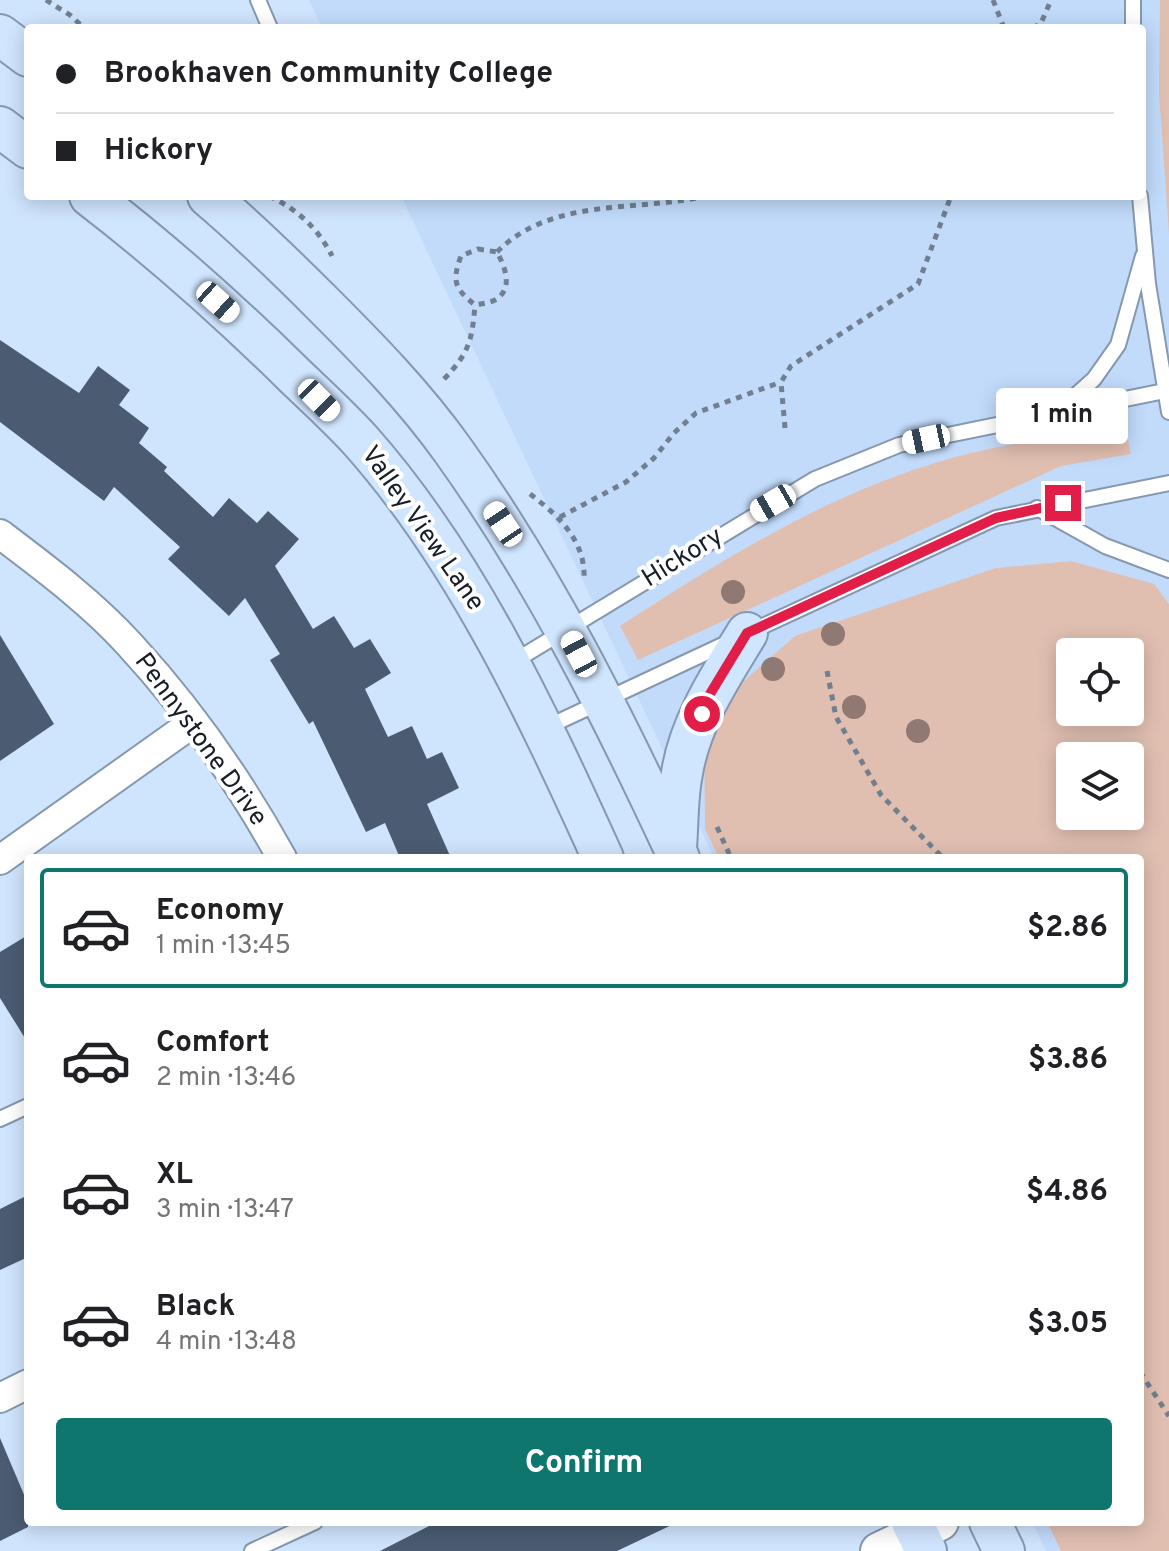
<!DOCTYPE html>
<meta charset="utf-8">
<style>
body{margin:0;font-family:Overpass,sans-serif;background:#f6f6f6;color:#202124;height:100vh;display:flex;flex-direction:column;font-size:30px;white-space:nowrap}
*{box-sizing:border-box;margin:0}
p{font-size:26px;color:#757577}
.icon{flex:none;width:44px;height:44px;fill:none;stroke:currentColor;stroke-width:2;stroke-linecap:round;stroke-linejoin:round}
.map{position:relative;flex:1;overflow:hidden}
.drawer{position:absolute;left:24px;top:854px;width:1120px;height:672px;display:flex;flex-direction:column;background:#fff;border-radius:8px;box-shadow:0 4px 20px #0003}
.drawer>*{flex:none}
.guide{position:absolute;left:24px;top:24px;width:1122px;height:176px;border-radius:8px;box-shadow:0 4px 20px #0003;display:grid;align-content:center;height:176px;padding:0 32px;background:#fff}
.tools{position:absolute;left:1056px;top:638px;display:grid;gap:16px}
.tools a{display:grid;place-items:center;width:88px;height:88px;border-radius:8px;background:#fff;box-shadow:0 4px 20px #0003;font-size:40px}
.end{position:absolute;width:36px;height:36px;margin:-18px;border:10px solid #e11d48;background:#fff;box-shadow:0 0 0 4px #fff}
.from{border-radius:50%}
.bubble{position:absolute;height:56px;border-radius:8px;background:#fff;box-shadow:0 4px 20px #0003;font-size:26px;font-weight:700;line-height:56px;text-align:center}
.car{position:absolute;width:24px;height:48px;margin:-24px -12px;border-radius:10px;box-shadow:0 0 6px 2px #0007;background:linear-gradient(#fff 24%,#345 0 40%,#fff 0 76%,#345 0 86%,#fff 0)}
.guide b{display:flex;align-items:center;gap:28px;height:76px;font-size:30px}
.guide b+b{border-top:2px solid #e0e0e0}
.guide i{width:20px;height:20px;background:#202124}
ul{padding:14px 0 0;list-style:none}
li{display:flex;align-items:center;gap:24px;height:120px;margin:0 16px 12px;padding:0 16px;border:4px solid transparent;border-radius:8px}
li div{flex:1}
li b{display:block;font-size:30px}
li em{font-style:normal;font-weight:700}
li.on{border-color:#0f766e}
li>.icon{width:72px;height:72px;stroke-width:1.5}
.button{display:flex;gap:16px;margin-top:auto;padding:16px 32px}
.button a{flex:1;height:92px;border-radius:8px;background:#0f766e;color:#fff;font-size:32px;font-weight:700;line-height:92px;text-align:center}
.map>svg:first-child{display:block}
.built{fill:#c2dbfb;fill-rule:evenodd}
.green{fill:#e0bfb1;fill-rule:evenodd}
.building{fill:#4b5c72}
.lines{fill:none;stroke-linecap:round;stroke-linejoin:round}
.service-casing{stroke:#8598af;stroke-width:18}
.minor-casing{stroke:#8598af;stroke-width:32}
.tertiary-casing{stroke:#8598af;stroke-width:40}
.secondary-casing{stroke:#8598af;stroke-width:44}
.path{stroke:#717f90;stroke-width:5;stroke-dasharray:6 6;stroke-linecap:butt}
.service{stroke:#fff;stroke-width:14}
.minor{stroke:#fff;stroke-width:28}
.tertiary{stroke:#fff;stroke-width:36}
.secondary{stroke:#d0e5fe;stroke-width:40}
.tree{fill:#907873}
.route{stroke:#e11d48;stroke-width:10}
.labels{text-anchor:middle;dominant-baseline:central;stroke-width:8;stroke-linejoin:round;paint-order:stroke}
.street-label{font-size:26px;fill:#161e27;stroke:#fff}
</style>
<div class="map">
<svg width="1169" height="1551" viewBox="0 0 1169 1551">
<rect width="100%" height="100%" fill="#cfe4fd"/>
<path class="built" d="M309,0h860v1551h-123l-14,-29h108v-664h-426l-313,-662h741v-168h-820zM1070,652h60v60h-60zM1070,756h60v60h-60z"/>
<g class="green">
<path d="M1160,0h9v234l-10,-142z"/>
<path d="M1125,427l6,27 -70,12 -423,194 -18,-34c102,-66 207,-132 325,-166 58,-17 120,-24 180,-33z"/>
<path d="M1071,561l83,23 15,20v947h-108l-14,-29h93v-664h-421l-14,-29 -1,-113 91,-80 201,-68zM1070,652h60v60h-60zM1070,756h60v60h-60z"/>
</g>
<g class="building">
<path d="M0,340l79,53 19,-27 32,24 -11,15 30,23 -10,15 28,24 -3,4 49,46 16,-19 28,25 11,-12 31,28 -24,27 38,63 21,-13 20,32 16,-9 21,34 -26,16 23,48 24,-11 15,33 15,-7 17,36 -32,16 24,54h-51l-15,-35 -19,9 -53,-111 -4,3 -39,-64 10,-6 -35,-56 -16,18 -61,-57 12,-12 -66,-60 -10,14 -104,-79z"/>
<path d="M0,635l54,89 -54,37z"/>
<path d="M28,935v108l-28,-45v-46z"/>
<path d="M28,1195v62l-28,13v-61z"/>
<path d="M0,1438l28,66v23l-28,14z"/>
<path d="M437,1522h241l-61,29h-237z"/>
</g>
<g class="lines">
<defs>
<g id="service">
<path d="M258,0l12,28"/>
<path d="M1133,0v28"/>
<path d="M1140,196l8,88 21,128"/>
<path d="M1057,412l37,-33 24,-34 25,-89"/>
<path d="M1037,508l68,38 64,24"/>
<path d="M748,633l248,-115 173,-35"/>
<path d="M513,662l302,-183 84,-34 270,-55"/>
<path d="M545,728l184,-86"/>
<path d="M0,1119l28,-13"/>
<path d="M252,1551l63,-29"/>
</g>
<g id="minor">
<path d="M0,534c45,34 92,69 130,111 59,64 110,137 152,213"/>
<path d="M0,860l194,-138"/>
<path d="M0,1398l28,-14"/>
</g>
<path id="tertiary" d="M879,1551l61,-29"/>
<g id="secondary">
<path d="M0,35l28,21"/>
<path d="M0,127l28,21"/>
<path d="M90,196c73,56 140,116 205,180 22,21 45,42 65,64 106,119 178,275 243,418"/>
<path d="M208,196c40,34 78,71 115,108 46,46 91,92 129,145 92,128 161,267 227,409"/>
<path d="M676,847c2,-24 1,-50 6,-74 8,-51 39,-97 65,-140"/>
<path d="M912,1522l14,29"/>
<path d="M990,1522l14,29"/>
</g>
</defs>
<use href="#service" class="service-casing"/>
<use href="#minor" class="minor-casing"/>
<use href="#tertiary" class="tertiary-casing"/>
<use href="#secondary" class="secondary-casing"/>
<g class="path">
<path d="M46,0l24,15 14,13"/>
<path d="M993,0l11,28"/>
<path d="M1033,28l8,-5 10,-23"/>
<path d="M269,196c28,13 49,32 63,60"/>
<path d="M478,249l19,3c8,15 17,37 -2,48 -5,3 -15,4 -20,5 -21,-17 -23,-24 -14,-49z"/>
<path d="M497,252c54,-55 140,-40 210,-56"/>
<path d="M444,379c25,-26 28,-38 31,-74"/>
<path d="M785,428l-4,-46 10,-16 127,-82 33,-88"/>
<path d="M530,494c28,21 56,47 54,85"/>
<path d="M560,517l66,-35 28,-24 20,-25 22,-20 85,-31"/>
<path d="M827,671l9,46 45,78 62,63"/>
<path d="M717,827l14,31"/>
<path d="M1140,1372l29,44"/>
</g>
<use href="#service" class="service"/>
<use href="#minor" class="minor"/>
<use href="#tertiary" class="tertiary"/>
<use href="#secondary" class="secondary"/>
</g>
<g class="tree">
<circle cx="733" cy="592" r="12"/>
<circle cx="833" cy="634" r="12"/>
<circle cx="773" cy="669" r="12"/>
<circle cx="854" cy="707" r="12"/>
<circle cx="918" cy="731" r="12"/>
</g>
<g class="lines">
<path class="route" d="M702,714l8,-20 37,-61 249,-115 67,-15"/>
</g>
<g class="labels">
<g class="street-label">
<text transform="translate(422 529) rotate(55)">Valley View Lane</text>
<text transform="translate(683 558) rotate(-32)">Hickory</text>
<text transform="translate(200 740) rotate(54)">Pennystone Drive</text>
</g>
</g>
</svg>
<div class="tools">
<a><svg class="icon" aria-label="locate" viewBox="0 0 24 24"><circle cx="12" cy="12" r="6"/><path d="M12 2v4M12 18v4M2 12h4M18 12h4"/></svg></a>
<a><svg class="icon" aria-label="layers" viewBox="0 0 24 24"><path d="M12 4l9 5-9 5-9-5zM3 14l9 5 9-5"/></svg></a>
</div>
<i class="end from" style="left:702px;top:714px"></i>
<i class="end" style="left:1063px;top:503px"></i>
<div class="bubble" style="left:996px;top:388px;width:132px">1 min</div>
<i class="car" style="left:218px;top:302px;rotate:132deg"></i>
<i class="car" style="left:319px;top:400px;rotate:135deg"></i>
<i class="car" style="left:926px;top:439px;rotate:258deg"></i>
<i class="car" style="left:773px;top:503px;rotate:240deg"></i>
<i class="car" style="left:503px;top:524px;rotate:326deg"></i>
<i class="car" style="left:579px;top:654px;rotate:332deg"></i>
<div class="guide">
<b><i class="from"></i>Brookhaven Community College</b>
<b><i></i>Hickory</b>
</div>
<section class="drawer">
<ul>
<li class="on"><svg class="icon" aria-label="car" viewBox="0 0 24 24"><path d="M5 17H2v-5l4-1 3-4h7l3 4 3 1v5h-3M9 17h6M6 11h13"/><circle cx="7" cy="17" r="2"/><circle cx="17" cy="17" r="2"/></svg><div><b>Economy</b><p>1 min · 13:45</p></div><em>$2.86</em></li>
<li><svg class="icon" aria-label="car" viewBox="0 0 24 24"><path d="M5 17H2v-5l4-1 3-4h7l3 4 3 1v5h-3M9 17h6M6 11h13"/><circle cx="7" cy="17" r="2"/><circle cx="17" cy="17" r="2"/></svg><div><b>Comfort</b><p>2 min · 13:46</p></div><em>$3.86</em></li>
<li><svg class="icon" aria-label="car" viewBox="0 0 24 24"><path d="M5 17H2v-5l4-1 3-4h7l3 4 3 1v5h-3M9 17h6M6 11h13"/><circle cx="7" cy="17" r="2"/><circle cx="17" cy="17" r="2"/></svg><div><b>XL</b><p>3 min · 13:47</p></div><em>$4.86</em></li>
<li><svg class="icon" aria-label="car" viewBox="0 0 24 24"><path d="M5 17H2v-5l4-1 3-4h7l3 4 3 1v5h-3M9 17h6M6 11h13"/><circle cx="7" cy="17" r="2"/><circle cx="17" cy="17" r="2"/></svg><div><b>Black</b><p>4 min · 13:48</p></div><em>$3.05</em></li>
</ul>
<div class="button"><a>Confirm</a></div>
</section>
</div>
